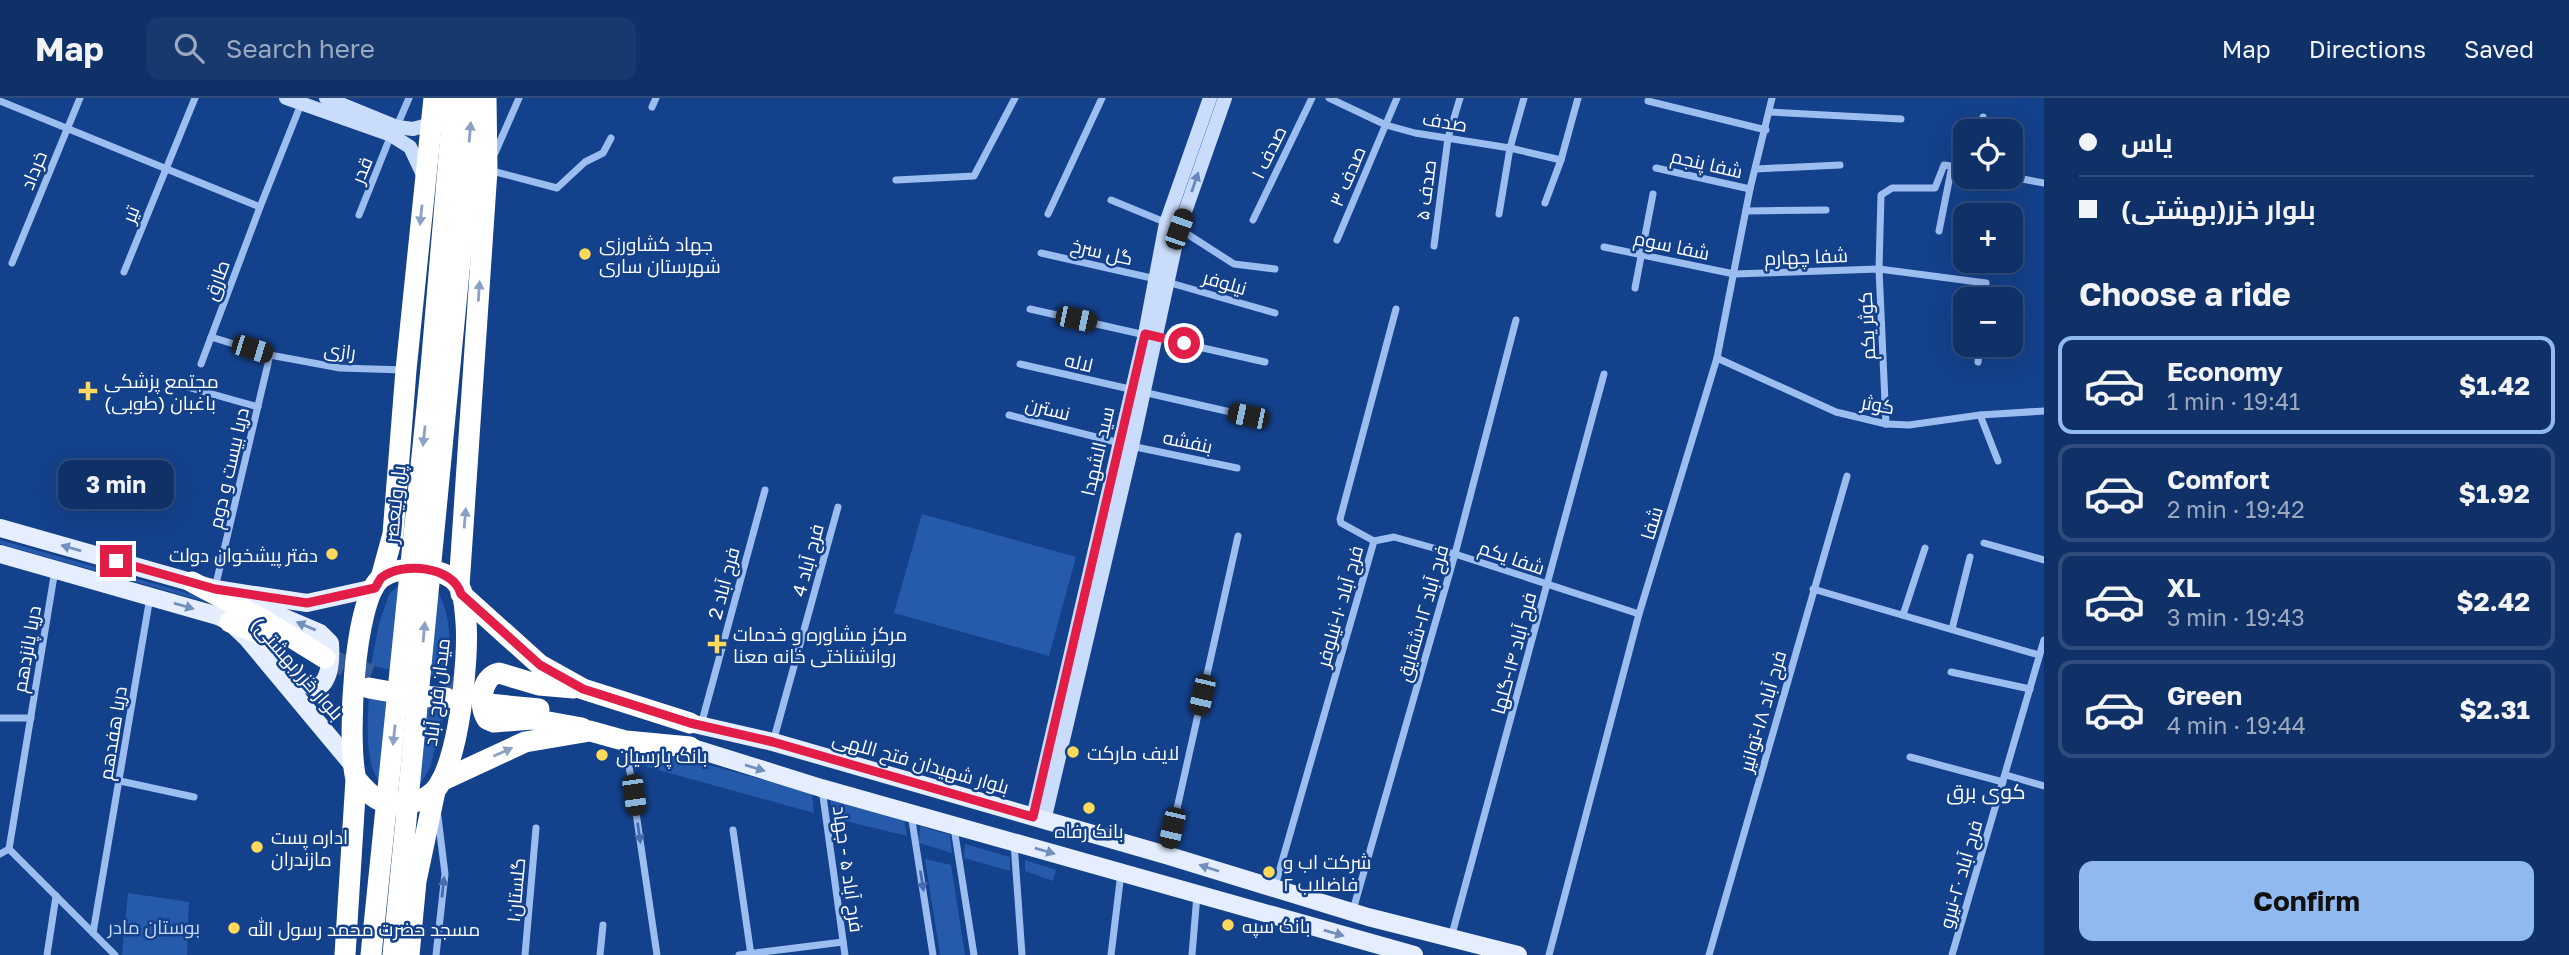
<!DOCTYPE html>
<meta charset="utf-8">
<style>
body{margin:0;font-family:"Golos Text",Cairo,sans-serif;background:#18396e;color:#f1f3f6;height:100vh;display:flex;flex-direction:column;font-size:26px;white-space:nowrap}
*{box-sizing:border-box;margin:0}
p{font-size:23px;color:#9ba9c0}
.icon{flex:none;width:38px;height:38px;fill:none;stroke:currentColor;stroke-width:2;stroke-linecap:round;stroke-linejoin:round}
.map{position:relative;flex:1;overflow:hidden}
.panel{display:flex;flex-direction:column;background:#0f3168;width:525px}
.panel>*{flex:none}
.top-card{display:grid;align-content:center;height:154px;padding:0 35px;background:#0f3168}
.controls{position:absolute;left:1953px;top:21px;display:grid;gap:14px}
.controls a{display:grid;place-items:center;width:70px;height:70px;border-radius:14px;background:#0f3168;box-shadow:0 7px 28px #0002,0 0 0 2px #2f4c7c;font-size:35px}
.end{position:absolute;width:32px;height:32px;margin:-16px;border:9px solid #e11d48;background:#fff;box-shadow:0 0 0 4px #fff}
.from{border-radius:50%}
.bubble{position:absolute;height:49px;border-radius:14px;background:#0f3168;box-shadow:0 7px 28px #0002,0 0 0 2px #2f4c7c;font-size:23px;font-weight:700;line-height:49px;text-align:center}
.car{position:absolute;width:21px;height:42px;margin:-21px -10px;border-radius:9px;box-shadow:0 0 5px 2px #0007;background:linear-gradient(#222 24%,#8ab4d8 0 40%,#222 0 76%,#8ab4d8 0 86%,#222 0)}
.top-card b{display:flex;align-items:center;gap:24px;height:66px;font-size:26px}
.top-card b+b{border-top:2px solid #2f4c7c}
.top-card i{width:18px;height:18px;background:#f1f3f6}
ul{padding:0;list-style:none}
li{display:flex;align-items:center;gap:21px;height:98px;margin:0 14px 10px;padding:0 21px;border:4px solid #2f4c7c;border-radius:14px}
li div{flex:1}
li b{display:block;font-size:26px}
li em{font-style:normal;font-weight:700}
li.selected{border-color:#90b9f0}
li>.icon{width:63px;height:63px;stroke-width:1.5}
h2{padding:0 35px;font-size:32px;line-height:84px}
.action{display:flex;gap:14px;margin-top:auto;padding:14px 35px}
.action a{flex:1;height:80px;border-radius:14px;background:#90b9f0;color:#111;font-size:28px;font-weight:700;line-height:80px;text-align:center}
header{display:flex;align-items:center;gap:42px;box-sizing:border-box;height:98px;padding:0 35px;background:#0f3168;border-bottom:2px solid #2f4c7c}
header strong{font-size:33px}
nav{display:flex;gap:38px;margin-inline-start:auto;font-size:24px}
.search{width:490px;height:63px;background:#18396e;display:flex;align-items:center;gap:18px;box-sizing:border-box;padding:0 24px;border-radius:14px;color:#9ba9c0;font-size:26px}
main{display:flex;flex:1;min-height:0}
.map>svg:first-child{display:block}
.green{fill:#265aaa}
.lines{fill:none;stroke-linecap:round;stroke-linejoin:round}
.highway-tunnel{stroke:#375e9c;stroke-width:21;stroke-dasharray:21 10;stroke-linecap:butt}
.street{stroke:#9cbdf0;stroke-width:7}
.secondary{stroke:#cadcfb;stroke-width:14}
.primary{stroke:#e5eeff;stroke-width:18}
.highway{stroke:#fff;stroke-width:21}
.oneway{fill:#8aa0c5}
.oneway2{fill:#6687bd}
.oneway3{fill:#728fbf}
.oneway4{fill:#446cae}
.route{stroke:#e11d48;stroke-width:9}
.poi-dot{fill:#ffd95b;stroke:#14418b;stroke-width:2.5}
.labels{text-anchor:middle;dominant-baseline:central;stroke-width:5;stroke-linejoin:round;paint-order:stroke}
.street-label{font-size:19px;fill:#fff;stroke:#14418b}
.poi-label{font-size:19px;fill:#fff;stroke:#14418b;text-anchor:start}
.park-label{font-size:19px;fill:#c3d9fb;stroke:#14418b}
.neighbourhood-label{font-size:21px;fill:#fff;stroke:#14418b}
</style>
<header>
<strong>Map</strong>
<div class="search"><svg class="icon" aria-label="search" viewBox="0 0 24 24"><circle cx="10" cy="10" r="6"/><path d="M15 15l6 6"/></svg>Search here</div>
<nav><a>Map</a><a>Directions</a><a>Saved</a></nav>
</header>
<main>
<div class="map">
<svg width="2044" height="857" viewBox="0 0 2044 857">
<rect width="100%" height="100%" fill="#14418b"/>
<g class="green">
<path d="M922,416l154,43 -27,99 -155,-43z"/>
<path d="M0,442l215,61 -1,3 -214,-60z"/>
<path d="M401,485l34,4c18,30 15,56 13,90l-39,-2 -38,-10 8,-41 10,-30z"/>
<path d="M369,596l77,11 -16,63 -12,20c-8,0 -21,2 -29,0 -27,-8 -21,-71 -20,-94z"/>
<path d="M650,651l162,44 2,20 -170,-47z"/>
<path d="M830,702l74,19 3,17 -74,-18z"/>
<path d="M920,728l30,9 2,18 -33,-10z"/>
<path d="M965,746l45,13v14l-46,-13z"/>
<path d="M925,761l26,6 14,90h-25z"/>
<path d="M1025,762l31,10 -3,11 -28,-10z"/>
<path d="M128,795l61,9 -2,53h-65z"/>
</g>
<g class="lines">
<g class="highway-tunnel">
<path d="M325,560l46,17"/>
<path d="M447,588l34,4"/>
</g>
<g class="street">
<path d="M1329,0l57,27 29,8 95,15 51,12"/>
<path d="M0,3l260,106"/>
<path d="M1648,3l118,29"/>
<path d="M652,9l4,-9"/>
<path d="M1770,14l131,7"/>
<path d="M397,28l12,-28"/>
<path d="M1980,33l3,-14"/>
<path d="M495,55l24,-55"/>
<path d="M1656,70l94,21"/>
<path d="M1756,71l84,-4"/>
<path d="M488,72l69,18 28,-26 18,-9 8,-15"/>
<path d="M2011,79l33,6"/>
<path d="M896,82l78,-4 41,-78"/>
<path d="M1111,102l56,23"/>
<path d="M1545,105l16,-43 17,-62"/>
<path d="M1746,113l80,-1"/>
<path d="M1048,116l54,-116"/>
<path d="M1499,116l11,-66 14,-50"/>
<path d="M359,117l32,-80"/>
<path d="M1253,122l59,-122"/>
<path d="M1178,130l56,36 41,5"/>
<path d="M1939,133l13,-65"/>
<path d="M1337,142l60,-142"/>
<path d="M1434,148l14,-108 12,-40"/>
<path d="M1604,149l130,27 145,-5 107,14 -2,16"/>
<path d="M1041,155l115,26"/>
<path d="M12,165l68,-165"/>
<path d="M124,174l71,-174"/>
<path d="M1167,184l108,31"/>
<path d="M1635,190l18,-94"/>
<path d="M1030,211l235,53"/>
<path d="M211,239l59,18 70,13 65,2"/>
<path d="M1717,260l119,54 50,12 23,1 71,-10 64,-4"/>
<path d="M1978,264l2,-17"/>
<path d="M201,266l59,-157 41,-103"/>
<path d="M1020,266l228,52"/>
<path d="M173,285l85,24"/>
<path d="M1009,317l111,28"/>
<path d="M1980,317l18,46"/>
<path d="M1886,326l-7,-155 2,-74 11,-7h43l9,-23 21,3"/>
<path d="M1131,348l106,22"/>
<path d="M1374,443l20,-4 61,17 184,60"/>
<path d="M1984,445l60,17"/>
<path d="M215,490l55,-233"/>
<path d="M1813,491l226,66"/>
<path d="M1903,517l22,-67"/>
<path d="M1952,531l18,-72"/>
<path d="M1951,574l79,17"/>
<path d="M0,620h31"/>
<path d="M701,627l64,-235"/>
<path d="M773,644l65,-235"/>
<path d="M626,647l31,210"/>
<path d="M1910,659l93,25"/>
<path d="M2006,677l38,11"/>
<path d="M120,683l74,16"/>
<path d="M822,691l23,166"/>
<path d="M911,716l22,141"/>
<path d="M954,730l20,127"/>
<path d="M733,732l18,125"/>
<path d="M1014,745l8,112"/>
<path d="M9,751l106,106"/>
<path d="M1167,755l71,-317"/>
<path d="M0,756l9,-5 46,-279"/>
<path d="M1275,788l99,-345 -33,-18 -1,-4 56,-210"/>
<path d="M1353,812l102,-356 61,-234"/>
<path d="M93,835l57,-336"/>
<path d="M1451,840l153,-564"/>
<path d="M47,857l9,-59"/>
<path d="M436,857l9,-81 -7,-57"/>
<path d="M525,857l11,-127"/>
<path d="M600,857l3,-30"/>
<path d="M739,857l104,-13"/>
<path d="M1111,857l10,-82"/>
<path d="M1192,857l5,-60"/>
<path d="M1549,857l90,-341 78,-256 33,-169 22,-91"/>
<path d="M1709,857l138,-479"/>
<path d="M1952,857l92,-315"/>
</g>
<g class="secondary">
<path d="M286,0l105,37 19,12 15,32"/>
<path d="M326,0l71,29 16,2 18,-5"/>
<path d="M1033,719l112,-483 21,-111 44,-125"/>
<path d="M1044,723l88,-375 47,-217 46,-131"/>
</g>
<g class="primary">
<path d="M0,430l215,61 92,14 68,-15"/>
<path d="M0,456l218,62 12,6 17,16 105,126"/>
<path d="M252,500l26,17 42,18 10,10c1,15 1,39 -14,45l-10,-4 -31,-24"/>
<path d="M690,625l83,19 393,113 202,62 150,38"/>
<path d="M690,649l131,41 593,167"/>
</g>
<g class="highway">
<path d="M381,480l12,-44 13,-164 28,-272"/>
<path d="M192,484l70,37 63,39"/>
<path d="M459,488l28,-416 -1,-72"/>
<path d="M461,496l79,71 43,24 107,34"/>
<path d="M230,524l28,11 18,10"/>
<path d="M369,590l39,7 38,3"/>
<path d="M574,590l-35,-3 -40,-12c-18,3 -21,33 -12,46l7,3 38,-3 50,9"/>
<path d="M488,606l51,5"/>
<path d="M441,683l84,-39 65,-11 36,10 64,6"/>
<path d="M345,857l11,-176c-9,-34 -3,-179 25,-201 18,-14 65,-13 78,8 6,10 6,26 7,36 3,35 -7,147 -33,170 -8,7 -18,11 -28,12 -23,3 -35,-8 -49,-25"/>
<path d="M371,857l60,-587 23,-270"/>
<path d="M393,857l70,-725 10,-132"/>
<path d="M409,857l7,-74 19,-90"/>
</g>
</g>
<defs><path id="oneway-solid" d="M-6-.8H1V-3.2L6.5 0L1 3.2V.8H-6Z" transform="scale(1.75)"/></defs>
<g class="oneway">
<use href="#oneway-solid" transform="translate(470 34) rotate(-85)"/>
<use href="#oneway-solid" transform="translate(421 117) rotate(96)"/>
<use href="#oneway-solid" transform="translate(479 193) rotate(-86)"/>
<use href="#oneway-solid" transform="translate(424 338) rotate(96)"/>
<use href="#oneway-solid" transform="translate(465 420) rotate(-85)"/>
<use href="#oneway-solid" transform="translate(424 534) rotate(-85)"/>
<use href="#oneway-solid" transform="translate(394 637) rotate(96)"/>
<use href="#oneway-solid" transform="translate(503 654) rotate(-24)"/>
</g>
<use class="oneway2" href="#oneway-solid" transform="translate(1195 84) rotate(-71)"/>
<g class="oneway3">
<use href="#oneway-solid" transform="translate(71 450) rotate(-164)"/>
<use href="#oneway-solid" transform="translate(184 508) rotate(16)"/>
<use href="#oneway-solid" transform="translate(306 528) rotate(-157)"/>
<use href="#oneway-solid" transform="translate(755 670) rotate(17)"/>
<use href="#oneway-solid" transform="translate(1045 753) rotate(16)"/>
<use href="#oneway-solid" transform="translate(1209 770) rotate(-162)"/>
<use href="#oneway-solid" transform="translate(1334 835) rotate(16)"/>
</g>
<g class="oneway4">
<use href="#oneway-solid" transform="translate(639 735) rotate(82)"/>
<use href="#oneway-solid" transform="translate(922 783) rotate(81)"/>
<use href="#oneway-solid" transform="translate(443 789) rotate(-84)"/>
</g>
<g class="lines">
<path class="route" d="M116,463l99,28 92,14 68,-15c1,-1 5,-9 6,-10 21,-17 72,-12 80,16l79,71 43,24 107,34 83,19 260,75 112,-483 39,9"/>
</g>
<g class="poi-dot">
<circle cx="585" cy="156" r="7"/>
<path d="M84.5 282.5h7v7h7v7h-7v7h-7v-7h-7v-7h7z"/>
<circle cx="332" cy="456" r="7"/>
<path d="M713.5 535.5h7v7h7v7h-7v7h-7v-7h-7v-7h7z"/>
<circle cx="1073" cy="654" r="7"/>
<circle cx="602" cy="657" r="7"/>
<circle cx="1089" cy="710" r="7"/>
<circle cx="257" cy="749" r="7"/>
<circle cx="1269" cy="774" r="7"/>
<circle cx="1228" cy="827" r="7"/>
<circle cx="234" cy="830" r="7"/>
</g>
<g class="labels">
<g class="street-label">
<text transform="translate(1445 23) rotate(9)">صدف</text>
<text transform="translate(1268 54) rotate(-64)">صدف ۱</text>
<text transform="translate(1707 65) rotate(13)">شفا پنجم</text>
<text transform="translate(33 72) rotate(-68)">خرداد</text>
<text transform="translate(361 72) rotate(-68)">قدر</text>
<text transform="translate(1347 78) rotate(-67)">صدف ۳</text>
<text transform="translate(1425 92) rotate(-83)">صدف ۵</text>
<text transform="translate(130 116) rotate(-68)">تیر</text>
<text transform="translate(1672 147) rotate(12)">شفا سوم</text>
<text transform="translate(1102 153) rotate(13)">گل سرخ</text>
<text transform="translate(1806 158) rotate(-2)">شفا چهارم</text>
<text transform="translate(216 182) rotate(-70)">طارق</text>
<text transform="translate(1225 184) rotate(16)">نیلوفر</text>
<text transform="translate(1866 228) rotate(-93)">کوثر یکم</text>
<text transform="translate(340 252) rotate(7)">رازی</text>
<text transform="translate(1079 264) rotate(13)">لاله</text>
<text transform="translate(1878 306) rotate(10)">کوثر</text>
<text transform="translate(1048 310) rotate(14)">نسترن</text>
<text transform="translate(1188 343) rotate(12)">بنفشه</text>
<text transform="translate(1097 353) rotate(-77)">سید الشهدا</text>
<text transform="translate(228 370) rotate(-77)">دریا بیست و دوم</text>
<text transform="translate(394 406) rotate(-84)">پل ولیعصر</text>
<text transform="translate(1651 425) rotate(-73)">شفا</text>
<text transform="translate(1512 459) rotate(19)">شفا یکم</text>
<text transform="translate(807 462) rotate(-75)">فرح آباد 4</text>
<text transform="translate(723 485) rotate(-75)">فرح آباد 2</text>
<text transform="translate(1339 508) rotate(-74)">فرح آباد ۱۰-نیلوفر</text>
<text transform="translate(1422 515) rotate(-74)">فرح آباد ۱۲-شقایق</text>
<text transform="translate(26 551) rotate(-80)">دریا پانزدهم</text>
<text transform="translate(1513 555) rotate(-75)">فرح آباد ۱۴-گلها</text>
<text transform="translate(298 570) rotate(49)">بلوار خزر(بهشتی)</text>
<text transform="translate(436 594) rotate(-83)">میدان فرح آباد</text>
<text transform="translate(1762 613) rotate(-74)">فرح آباد ۱۸-توانیر</text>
<text transform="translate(112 635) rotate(-81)">دریا هفدهم</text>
<text transform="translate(921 664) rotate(16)">بلوار شهیدان فتح اللهی</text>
<text transform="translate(849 771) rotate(82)">فرح آباد ۵ - جهاد</text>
<text transform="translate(1960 776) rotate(-74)">فرح آباد ۲۰-نیرو</text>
<text transform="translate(515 792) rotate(-85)">گلستان۱</text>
</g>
<g class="poi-label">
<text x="599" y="145">جهاد کشاورزی<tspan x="599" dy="22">شهرستان ساری</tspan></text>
<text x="104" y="282">مجتمع پزشکی<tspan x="104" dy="22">باغبان (طوبی)</tspan></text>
<text x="318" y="456" text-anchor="end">دفتر پیشخوان دولت</text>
<text x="733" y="535">مرکز مشاوره و خدمات<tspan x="733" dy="22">روانشناختی خانه معنا</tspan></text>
<text x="1087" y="654">لایف مارکت</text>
<text x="616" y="657">بانک پارسیان</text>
<text x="1089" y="732" text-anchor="middle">بانک رفاه</text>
<text x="271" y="738">اداره پست<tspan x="271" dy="22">مازندران</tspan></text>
<text x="1283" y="763">شرکت اب و<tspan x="1283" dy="22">فاضلاب ۲</tspan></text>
<text x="1242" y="827">بانک سپه</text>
<text x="248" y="830">مسجد حضرت محمد رسول الله</text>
</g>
<g class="park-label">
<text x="154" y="828">بوستان مادر</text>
</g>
<g class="neighbourhood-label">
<text x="1986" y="693">کوی برق</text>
</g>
</g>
</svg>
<div class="controls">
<a><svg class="icon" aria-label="locate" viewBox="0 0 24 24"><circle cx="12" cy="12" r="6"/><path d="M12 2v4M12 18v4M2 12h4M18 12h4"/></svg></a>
<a>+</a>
<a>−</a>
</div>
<i class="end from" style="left:1184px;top:245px"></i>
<i class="end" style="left:116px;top:463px"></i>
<div class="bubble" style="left:58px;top:362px;width:116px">3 min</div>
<i class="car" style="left:1179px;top:131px;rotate:19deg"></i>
<i class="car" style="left:1076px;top:221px;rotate:102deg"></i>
<i class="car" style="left:252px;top:251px;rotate:107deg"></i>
<i class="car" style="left:1248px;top:318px;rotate:282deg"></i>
<i class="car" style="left:1202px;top:597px;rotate:193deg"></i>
<i class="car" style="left:634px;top:697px;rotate:172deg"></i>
<i class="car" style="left:1172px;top:730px;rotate:193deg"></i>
</div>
<section class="panel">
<div class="top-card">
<b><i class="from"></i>یاس</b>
<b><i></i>بلوار خزر(بهشتی)</b>
</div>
<h2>Choose a ride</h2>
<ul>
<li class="selected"><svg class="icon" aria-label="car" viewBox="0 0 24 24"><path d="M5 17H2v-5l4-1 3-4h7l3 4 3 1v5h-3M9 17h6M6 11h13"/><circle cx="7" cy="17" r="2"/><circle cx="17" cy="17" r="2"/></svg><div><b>Economy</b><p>1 min · 19:41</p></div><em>$1.42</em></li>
<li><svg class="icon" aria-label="car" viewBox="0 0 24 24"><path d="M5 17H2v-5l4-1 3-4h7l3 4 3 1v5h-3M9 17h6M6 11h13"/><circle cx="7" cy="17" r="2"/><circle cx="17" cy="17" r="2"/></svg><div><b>Comfort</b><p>2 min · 19:42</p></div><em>$1.92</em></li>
<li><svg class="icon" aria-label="car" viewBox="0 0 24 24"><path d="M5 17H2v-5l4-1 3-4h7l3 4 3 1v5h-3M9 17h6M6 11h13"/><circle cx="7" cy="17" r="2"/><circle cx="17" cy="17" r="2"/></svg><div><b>XL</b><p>3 min · 19:43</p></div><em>$2.42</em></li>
<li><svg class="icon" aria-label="car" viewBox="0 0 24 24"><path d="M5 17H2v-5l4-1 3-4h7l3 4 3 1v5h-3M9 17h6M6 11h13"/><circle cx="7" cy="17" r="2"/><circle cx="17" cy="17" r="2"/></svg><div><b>Green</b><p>4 min · 19:44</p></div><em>$2.31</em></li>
</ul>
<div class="action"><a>Confirm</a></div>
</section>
</main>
